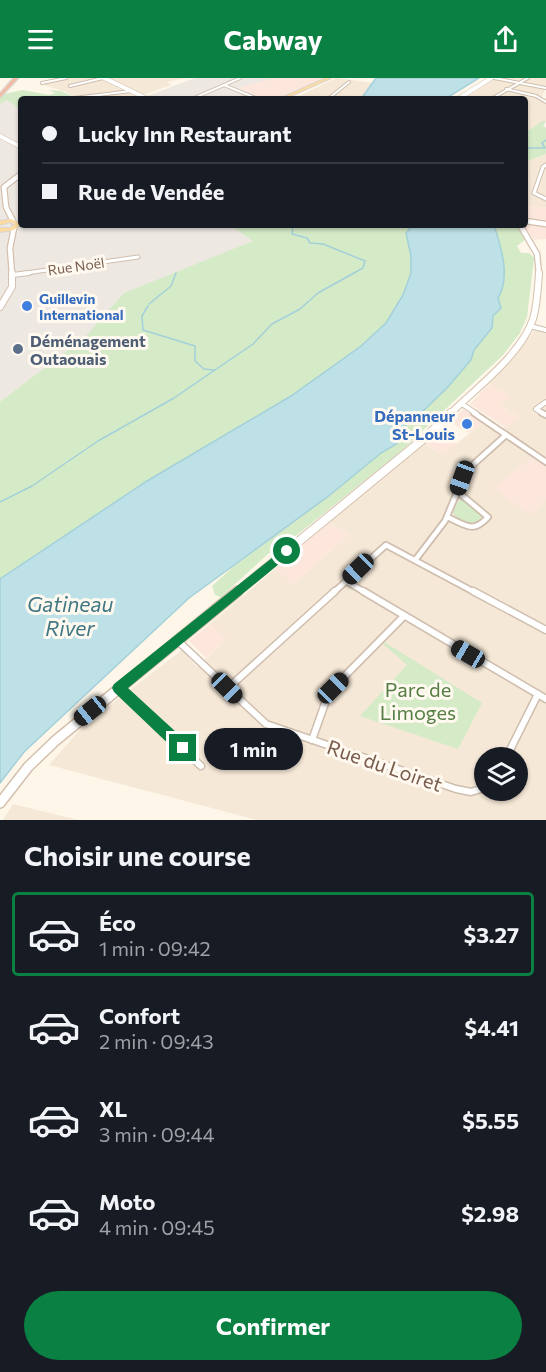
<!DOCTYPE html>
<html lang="fr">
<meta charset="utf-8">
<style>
body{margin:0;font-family:Commissioner,sans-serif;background:#242831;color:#f1f3f6;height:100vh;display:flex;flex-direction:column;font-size:22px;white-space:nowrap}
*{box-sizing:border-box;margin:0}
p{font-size:20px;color:#9ea1a6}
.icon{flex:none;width:33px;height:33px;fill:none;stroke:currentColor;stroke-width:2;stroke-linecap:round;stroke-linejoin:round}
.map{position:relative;height:742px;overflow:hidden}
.sheet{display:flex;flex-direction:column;background:#171b24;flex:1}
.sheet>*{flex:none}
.hud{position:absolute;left:18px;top:18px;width:510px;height:132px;border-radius:6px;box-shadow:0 2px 4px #0004;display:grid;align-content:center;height:132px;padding:0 24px;background:#171b24}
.controls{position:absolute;left:474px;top:669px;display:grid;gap:12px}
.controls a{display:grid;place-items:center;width:54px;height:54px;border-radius:50%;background:#171b24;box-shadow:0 2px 4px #0004;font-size:30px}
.end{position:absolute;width:27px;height:27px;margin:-14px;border:8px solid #0b8043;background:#fff;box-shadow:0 0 0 3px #fff}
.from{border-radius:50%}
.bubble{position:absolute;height:42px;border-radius:21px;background:#171b24;box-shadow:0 2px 4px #0004;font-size:20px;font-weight:700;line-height:42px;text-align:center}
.car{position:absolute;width:18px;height:36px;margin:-18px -9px;border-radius:8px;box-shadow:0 0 4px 2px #0007;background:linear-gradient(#222 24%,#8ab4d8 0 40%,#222 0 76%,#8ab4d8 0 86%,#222 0)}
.hud b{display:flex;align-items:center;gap:21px;height:57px;font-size:22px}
.hud b+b{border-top:2px solid #363941}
.hud i{width:15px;height:15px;background:#f1f3f6}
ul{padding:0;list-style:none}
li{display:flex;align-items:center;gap:18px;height:84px;margin:0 12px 9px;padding:0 12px;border:3px solid transparent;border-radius:6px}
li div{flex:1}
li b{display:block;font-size:22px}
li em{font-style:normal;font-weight:700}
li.active{border-color:#0b8043}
li>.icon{width:54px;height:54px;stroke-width:1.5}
h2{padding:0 24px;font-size:27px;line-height:72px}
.button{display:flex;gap:12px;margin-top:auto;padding:12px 24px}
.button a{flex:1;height:69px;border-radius:36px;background:#0b8043;color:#fff;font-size:24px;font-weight:700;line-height:69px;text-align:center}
header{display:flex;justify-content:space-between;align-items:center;height:78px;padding:0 24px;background:#0b8043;color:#fff;font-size:27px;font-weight:700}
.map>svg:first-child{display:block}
.residential{fill:#f5e8d7;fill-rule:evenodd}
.commercial{fill:#fde7dd}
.industrial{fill:#eee8e2}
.green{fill:#d5ebc7}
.water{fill:#bde1e7;stroke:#a3d0d9;stroke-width:1.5}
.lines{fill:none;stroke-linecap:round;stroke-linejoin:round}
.stream{stroke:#a3d0d9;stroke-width:1.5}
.street-far4-casing{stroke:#cfbeae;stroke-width:4}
.street-far3-casing{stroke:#cfbeae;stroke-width:5}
.street-far2-casing{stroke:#cfbeae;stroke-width:6}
.street-far1-casing{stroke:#cfbeae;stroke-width:8}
.street-casing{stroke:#cfbeae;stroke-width:9}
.secondary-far4-casing{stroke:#d5c0ae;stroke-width:5}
.secondary-far3-casing{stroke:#d5c0ae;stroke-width:7}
.secondary-far2-casing{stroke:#d5c0ae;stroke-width:8}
.secondary-far1-casing{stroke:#d5c0ae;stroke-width:10}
.secondary-casing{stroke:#d5c0ae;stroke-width:12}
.primary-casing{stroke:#dcd5d0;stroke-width:2}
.highway-casing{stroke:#dcd5d0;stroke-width:3}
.street-far4{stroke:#fff;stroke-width:2}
.street-far3{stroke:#fff;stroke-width:3}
.street-far2{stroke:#fff;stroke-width:4}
.street-far1{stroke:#fff;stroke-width:4.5}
.street{stroke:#fff;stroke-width:6}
.secondary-far4{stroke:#fff;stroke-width:4}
.secondary-far3{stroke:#fff;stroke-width:4.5}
.secondary-far2{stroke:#fff;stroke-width:6}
.secondary-far1{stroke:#fff;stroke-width:8}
.secondary{stroke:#fff;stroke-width:9}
.primary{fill:#fbdba2;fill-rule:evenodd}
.highway{fill:#f7b8a0;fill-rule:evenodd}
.route{fill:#0b8043}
.shop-dot{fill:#3f7fe0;stroke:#fff9f0;stroke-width:2}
.service-dot{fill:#5c6f8a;stroke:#fff9f0;stroke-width:2}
.labels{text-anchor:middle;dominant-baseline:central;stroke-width:6;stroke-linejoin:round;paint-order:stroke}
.far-street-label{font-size:14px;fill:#785c4c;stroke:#fff9f0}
.far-shop-label{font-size:14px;font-weight:bold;fill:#366cbe;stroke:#fff9f0;text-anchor:start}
.service-label{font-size:16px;font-weight:bold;fill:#4e5e75;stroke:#fff9f0;text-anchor:start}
.shop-label{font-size:16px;font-weight:bold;fill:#366cbe;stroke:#fff9f0;text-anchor:end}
.near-park-label{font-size:20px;fill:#547e43;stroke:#fff9f0}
.near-street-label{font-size:20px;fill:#785c4c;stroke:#fff9f0}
.near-water-label{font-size:21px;font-style:italic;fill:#427884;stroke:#fff9f0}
</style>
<header><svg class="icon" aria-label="menu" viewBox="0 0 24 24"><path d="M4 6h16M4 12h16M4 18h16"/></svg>Cabway<svg class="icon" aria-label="share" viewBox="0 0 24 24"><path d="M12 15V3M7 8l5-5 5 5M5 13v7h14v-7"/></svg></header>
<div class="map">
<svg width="546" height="742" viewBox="0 0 546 742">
<rect width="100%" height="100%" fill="#fdf6e9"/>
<g class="residential">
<path d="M68,0h33l36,17 -25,4h-34l-12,-7 -25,-8z"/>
<path d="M104,0h81l-18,4 4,3 -28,10z"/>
<path d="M336,0l38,5 -13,16h-68z"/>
<path d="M495,0h51v10l-5,10h5v23h-4l-17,12v-34h-62z"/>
<path d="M546,76v54l-21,-2v-41l3,-4z"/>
<path d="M535,252l11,2v488h-289l-208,-55 35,-40 98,-75 15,17 29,-27 -16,-16 65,-55 19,15 55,-49 -20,-12 92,-82 21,14 42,-33 14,9 22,-13 -21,-13 10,-8 -20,-13zM484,680h34v32h-34z"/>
<path d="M13,726l65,16h-75z"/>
</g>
<g class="commercial">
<path d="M274,0h51l-49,21h-13l-26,-11z"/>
<path d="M525,128l21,2v31l-12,1 -10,-15z"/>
<path d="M489,306l21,13 -11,8 21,13 -14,10 -36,-24z"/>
<path d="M463,331l21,13 -15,11 -19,-11z"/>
<path d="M435,351l22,15 -15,11 -20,-14z"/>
<path d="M533,379l13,9v34l-16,15 -37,-27z"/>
<path d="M329,445l20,12 -55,49 -19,-15z"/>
<path d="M210,546l17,15 -21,19 -17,-17z"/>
</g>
<g class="industrial">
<path d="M195,0h79l-36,10 25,11h-124z"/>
<path d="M7,22l14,10v115h210l23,15 -165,95 -89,68v-299z"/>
</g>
<g class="green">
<path d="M23,12l26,5 6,-2 -6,-3 12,1 17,8h-57v11l-14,-10 -7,4v-6l4,-4z"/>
<path d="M542,43h4l-3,5 3,2v26l-18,7 -3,4v-32z"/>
<path d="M230,147h177l3,4 -4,4 5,23v17l-8,22 -17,28 -25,23 -70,50 -144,85 -147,98v-177l85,-65 39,-44 129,-52z"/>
<path d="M494,147h22l10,14 -9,7 4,7h8l5,5 -7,59 -7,16 -17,22 -104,98 -112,90 -19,11 -47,43 -6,-2 -3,-9 22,-20 96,-71 51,-42 17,-10 10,-22 15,-10 24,-23 24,-28 3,-10 18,-22 1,-12 12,-40z"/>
<path d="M461,422l5,1 17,14 -7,10c-8,0 -19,-5 -23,-12l4,-10z"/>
<path d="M381,562l101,63 -24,46 -98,-33 47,-51 -27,-24z"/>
</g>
<g class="water">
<path d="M376,0h103l-34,21h-84z"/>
<path d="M407,147h87c7,22 17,52 4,73l3,10 -8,8 -1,12 -18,22 -3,10 -24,28 -24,23 -15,10 -10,22 -17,10 -51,42 -141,103 -165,154 -24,31v-204l147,-98 144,-85 70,-50 25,-23 17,-28 8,-22v-17l-5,-23 4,-4z"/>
</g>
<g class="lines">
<g class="stream">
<path d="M525,70h20l-3,-5 4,-3"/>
<path d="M149,226l22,-18 5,-13"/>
<path d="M148,228l-6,10 1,14 52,16v15l9,8 10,1"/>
<path d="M0,424l32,-16 66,-45 76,-43 79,-54 19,-20 28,-15 18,-16 45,-25 2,-7 -42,-17 -13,-1 -3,-5 -15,-4 1,-7"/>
</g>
<defs>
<g id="street-far4">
<path d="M494,0l52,10"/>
<path d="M42,5l24,-5"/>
<path d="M224,7l34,14"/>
<path d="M70,8l33,-8"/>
<path d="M506,11l30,7 10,6"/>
<path d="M74,20l57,-7"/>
<path d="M192,21l48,-21"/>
<path d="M328,21l21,-17"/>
<path d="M491,21l37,-21"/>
</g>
<g id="street-far3">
<path d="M546,87l-3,2 -9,26 12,6"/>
<path d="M19,196l119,-17"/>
</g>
<g id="street-far2">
<path d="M13,197l16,-2"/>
<path d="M530,248l16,4"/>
<path d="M462,326l15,10"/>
<path d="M544,336l-8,-5 10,-7"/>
</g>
<g id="street-far1">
<path d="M474,335l72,49"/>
<path d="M542,335l4,2"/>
<path d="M447,439c19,8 26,17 41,0l-31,-26"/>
<path d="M416,481l29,-38 21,-50 40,-36"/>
<path d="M346,503l20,12"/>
<path d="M333,515l53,-48 90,48"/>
</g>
<g id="street">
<path d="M363,513l183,108"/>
<path d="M473,513l73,39"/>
<path d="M178,563l88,83 190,65 15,3 13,-4"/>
<path d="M118,610l83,78"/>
<path d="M227,611l108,-98"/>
<path d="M312,662l17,-48 75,-76"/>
<path d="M506,680l32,-64"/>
</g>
<g id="secondary-far4">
<path d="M104,0l44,21"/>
<path d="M458,21l33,-21"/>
<path d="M0,58l21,11"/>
</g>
<g id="secondary-far3">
<path d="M13,143l-7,-14 -2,-20 17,-13"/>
<path d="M525,143l21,3"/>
<path d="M520,147l17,29 2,20"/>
<path d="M12,196l-2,-26 4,-20"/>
</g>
<g id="secondary-far2">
<path d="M0,229l12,-20v-14"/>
<path d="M450,336c26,-26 71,-59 83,-95 4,-13 5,-32 6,-46"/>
</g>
<path id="secondary-far1" d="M236,515l191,-157 24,-23"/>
<path id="secondary" d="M0,725l28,-36 27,-26 183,-150"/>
<g id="primary">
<path d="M326,0h5l-47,21h-5z"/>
<path d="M11,141l10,5 -7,6 -14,2v-4h11l4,-4 -5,-2 -10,3v-4z"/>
</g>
<path id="highway" d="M14,0h4l-18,19v-3z"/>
</defs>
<use href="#street-far4" class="street-far4-casing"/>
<use href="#street-far3" class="street-far3-casing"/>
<use href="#street-far2" class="street-far2-casing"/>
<use href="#street-far1" class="street-far1-casing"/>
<use href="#street" class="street-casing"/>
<use href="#secondary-far4" class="secondary-far4-casing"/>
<use href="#secondary-far3" class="secondary-far3-casing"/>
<use href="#secondary-far2" class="secondary-far2-casing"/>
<use href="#secondary-far1" class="secondary-far1-casing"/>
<use href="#secondary" class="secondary-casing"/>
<use href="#primary" class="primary-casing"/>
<use href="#highway" class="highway-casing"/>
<use href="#street-far4" class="street-far4"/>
<use href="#street-far3" class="street-far3"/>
<use href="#street-far2" class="street-far2"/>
<use href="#street-far1" class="street-far1"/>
<use href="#street" class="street"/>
<use href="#secondary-far4" class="secondary-far4"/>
<use href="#secondary-far3" class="secondary-far3"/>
<use href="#secondary-far2" class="secondary-far2"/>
<use href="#secondary-far1" class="secondary-far1"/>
<use href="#secondary" class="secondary"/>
<use href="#primary" class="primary"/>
<use href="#highway" class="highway"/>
</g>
<path class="route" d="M287,468l5,5 -1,3 -163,134 60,55 2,5 -2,5 -5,2 -5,-2 -64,-61 -2,-4 2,-4z"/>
<g class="shop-dot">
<circle cx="27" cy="228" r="6"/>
<circle cx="467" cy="346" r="6"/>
</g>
<circle class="service-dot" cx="18" cy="271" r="6"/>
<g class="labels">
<g class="far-street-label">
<text transform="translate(76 188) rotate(-8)">Rue Noël</text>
</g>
<g class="far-shop-label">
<text x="39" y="220">Guillevin<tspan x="39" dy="16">International</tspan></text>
</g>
<g class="service-label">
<text x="30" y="262">Déménagement<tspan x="30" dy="18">Outaouais</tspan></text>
</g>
<g class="shop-label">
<text x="455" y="337">Dépanneur<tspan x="455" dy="18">St-Louis</tspan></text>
</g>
<g class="near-park-label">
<text x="418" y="611">Parc de<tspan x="418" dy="23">Limoges</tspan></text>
</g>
<g class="near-street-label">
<text transform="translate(385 687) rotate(19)">Rue du Loiret</text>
</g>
<g class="near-water-label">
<text x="70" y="525">Gatineau<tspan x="70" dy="24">River</tspan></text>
</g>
</g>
</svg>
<div class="controls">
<a><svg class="icon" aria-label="layers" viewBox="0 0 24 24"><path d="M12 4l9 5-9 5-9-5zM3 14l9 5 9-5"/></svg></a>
</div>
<i class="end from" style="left:287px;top:473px"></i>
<i class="end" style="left:183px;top:670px"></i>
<div class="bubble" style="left:204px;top:650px;width:99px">1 min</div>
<i class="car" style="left:462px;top:400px;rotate:200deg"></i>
<i class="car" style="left:358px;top:491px;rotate:226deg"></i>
<i class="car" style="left:468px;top:576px;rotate:300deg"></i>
<i class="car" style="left:227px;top:610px;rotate:135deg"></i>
<i class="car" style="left:333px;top:610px;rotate:45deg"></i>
<i class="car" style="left:90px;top:633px;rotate:231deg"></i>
<div class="hud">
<b><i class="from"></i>Lucky Inn Restaurant</b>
<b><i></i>Rue de Vendée</b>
</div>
</div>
<section class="sheet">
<h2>Choisir une course</h2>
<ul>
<li class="active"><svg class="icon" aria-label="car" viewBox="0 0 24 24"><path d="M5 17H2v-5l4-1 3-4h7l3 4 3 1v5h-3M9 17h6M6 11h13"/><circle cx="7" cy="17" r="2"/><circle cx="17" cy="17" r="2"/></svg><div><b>Éco</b><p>1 min · 09:42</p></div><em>$3.27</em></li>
<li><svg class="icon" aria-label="car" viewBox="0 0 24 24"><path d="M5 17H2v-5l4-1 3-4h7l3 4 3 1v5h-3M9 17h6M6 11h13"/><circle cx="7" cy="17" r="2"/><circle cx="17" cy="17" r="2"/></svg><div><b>Confort</b><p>2 min · 09:43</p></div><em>$4.41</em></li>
<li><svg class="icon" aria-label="car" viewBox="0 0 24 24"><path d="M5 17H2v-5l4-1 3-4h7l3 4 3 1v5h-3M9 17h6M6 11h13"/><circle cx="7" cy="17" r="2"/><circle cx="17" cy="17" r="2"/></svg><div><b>XL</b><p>3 min · 09:44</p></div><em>$5.55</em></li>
<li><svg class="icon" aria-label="car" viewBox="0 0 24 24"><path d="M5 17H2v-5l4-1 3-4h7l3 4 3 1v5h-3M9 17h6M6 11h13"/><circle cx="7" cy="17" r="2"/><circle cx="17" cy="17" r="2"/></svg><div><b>Moto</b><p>4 min · 09:45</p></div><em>$2.98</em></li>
</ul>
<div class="button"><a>Confirmer</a></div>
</section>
